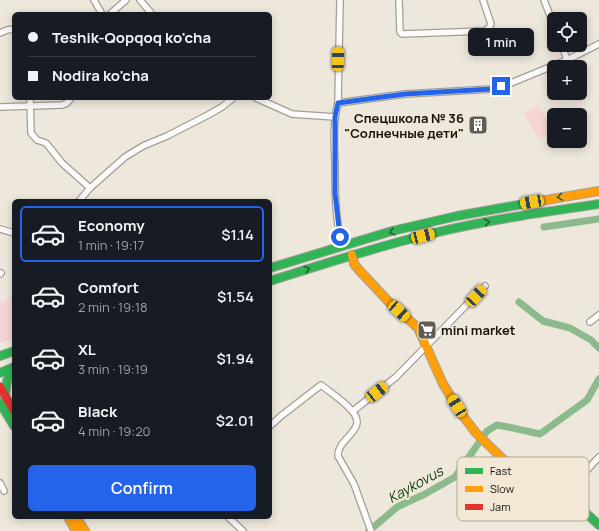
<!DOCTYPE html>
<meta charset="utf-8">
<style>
body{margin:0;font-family:Manrope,sans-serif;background:#20242c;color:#f1f3f6;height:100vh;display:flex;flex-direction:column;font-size:15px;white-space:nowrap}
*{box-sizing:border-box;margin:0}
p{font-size:13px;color:#9ea1a6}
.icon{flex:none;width:22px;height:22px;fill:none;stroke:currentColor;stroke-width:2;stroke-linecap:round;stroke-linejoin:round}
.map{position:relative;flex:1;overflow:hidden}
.side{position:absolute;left:12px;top:199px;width:260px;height:320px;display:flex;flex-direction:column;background:#171b24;border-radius:6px;box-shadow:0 2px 10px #0003}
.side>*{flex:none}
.hud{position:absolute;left:12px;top:12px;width:260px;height:88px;border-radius:6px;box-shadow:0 2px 10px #0003;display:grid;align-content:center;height:88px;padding:0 16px;background:#171b24}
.tools{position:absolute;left:547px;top:12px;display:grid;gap:8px}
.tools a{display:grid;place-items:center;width:40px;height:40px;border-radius:6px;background:#171b24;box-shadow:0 2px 10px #0003;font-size:20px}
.end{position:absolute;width:18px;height:18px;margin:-9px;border:5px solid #2563eb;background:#fff;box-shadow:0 0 0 2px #fff}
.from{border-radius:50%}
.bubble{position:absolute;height:28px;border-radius:6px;background:#171b24;box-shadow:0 2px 10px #0003;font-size:13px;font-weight:600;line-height:28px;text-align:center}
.car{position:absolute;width:12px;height:24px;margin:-12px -6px;border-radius:5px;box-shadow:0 0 3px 1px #0007;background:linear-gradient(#f5c518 24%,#345 0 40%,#f5c518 0 76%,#345 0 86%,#f5c518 0)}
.hud b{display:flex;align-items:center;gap:14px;height:38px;font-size:15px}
.hud b+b{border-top:1px solid #363941}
.hud i{width:10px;height:10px;background:#f1f3f6}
ul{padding:7px 0 0;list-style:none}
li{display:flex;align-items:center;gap:12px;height:56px;margin:0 8px 6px;padding:0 8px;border:2px solid transparent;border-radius:6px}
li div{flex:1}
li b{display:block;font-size:15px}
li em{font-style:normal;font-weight:600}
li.current{border-color:#2563eb}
li>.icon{width:36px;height:36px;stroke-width:1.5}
.primary-button{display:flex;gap:8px;margin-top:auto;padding:8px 16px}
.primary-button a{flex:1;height:46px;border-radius:6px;background:#2563eb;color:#fff;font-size:16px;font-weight:600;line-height:46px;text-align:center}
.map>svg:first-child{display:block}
.green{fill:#f6d6d4}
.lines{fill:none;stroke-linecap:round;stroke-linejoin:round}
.canal{stroke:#8cba8d;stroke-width:7}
.street-casing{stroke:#a39e96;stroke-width:8}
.fast-casing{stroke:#a39e96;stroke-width:10}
.slow-casing{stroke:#a39e96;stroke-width:10}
.jam-casing{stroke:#a39e96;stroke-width:10}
.street{stroke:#fcfbfa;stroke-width:5.5}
.fast{stroke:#30b455;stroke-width:8}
.slow{stroke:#ff9f0a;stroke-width:8}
.jam{stroke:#e5322d;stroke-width:8}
.oneway{stroke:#236430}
.route{stroke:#2563eb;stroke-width:5}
.labels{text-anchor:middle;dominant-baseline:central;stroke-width:3.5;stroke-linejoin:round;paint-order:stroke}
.poi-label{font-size:13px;font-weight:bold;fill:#16130c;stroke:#f3e8d6;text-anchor:end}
.water-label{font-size:14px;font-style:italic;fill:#033911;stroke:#f3e8d6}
.key{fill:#f3e8d6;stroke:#b1a899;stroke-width:1}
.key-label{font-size:11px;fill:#16130c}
</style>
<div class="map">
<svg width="599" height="531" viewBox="0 0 599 531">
<rect width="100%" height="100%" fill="#ede7dc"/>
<g class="green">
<path d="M539,105l13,26 -14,8 -14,-26z"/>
<path d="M10,295l4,2v41l-14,5v-43l3,3z"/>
</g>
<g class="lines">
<g class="canal">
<path d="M544,227l55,-8"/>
<path d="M519,302l24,19 27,7 21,12 8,8"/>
<path d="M369,531l28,-24 28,-13 30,-17 32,-46 10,-6 11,2 32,7 47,-34 12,-21"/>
</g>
<defs>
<g id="street">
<path d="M94,0l8,14"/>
<path d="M140,0l12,14"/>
<path d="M340,0l-2,103c-5,20 -4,39 -3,59 0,28 0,57 7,84"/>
<path d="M399,0l1,32 2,2 82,-3 5,-3 2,-4 -8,-24"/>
<path d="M544,0l10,26"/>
<path d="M110,14l16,-14"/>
<path d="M0,33l7,-3 7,-1"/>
<path d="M562,45l5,15"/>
<path d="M30,98l1,35 6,7 9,3 16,20 28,25"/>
<path d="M256,98l36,16 43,3"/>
<path d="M338,103l67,-9 87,-5 19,-6 56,-23 32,-16"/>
<path d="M0,107l62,-2 5,-2 4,-5"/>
<path d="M79,201l11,-13 35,-31 18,-11 24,-10 41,-21 14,-8 11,-9"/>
<path d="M0,229l14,4"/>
<path d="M0,274l1,-1"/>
<path d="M590,322l9,-7"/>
<path d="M353,411l43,-34 89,-91"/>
<path d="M270,426l11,-10 40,-31c10,8 23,16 31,26 17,19 -15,27 -14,45l16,28 17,47"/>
<path d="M0,483l4,8"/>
<path d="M565,494l34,-37"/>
<path d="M228,517l15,14"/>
</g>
<g id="fast">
<path d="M270,268l122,-37 65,-15 72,-13"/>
<path d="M270,281c54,-17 108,-35 164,-48 54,-13 110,-21 165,-29"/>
<path d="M0,356l14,-5"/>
<path d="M0,373l14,-6"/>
<path d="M5,396l2,-15 7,-14"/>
<path d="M0,403l14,23"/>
<path d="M541,487l5,3 19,4 34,31"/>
</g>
<g id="slow">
<path d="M529,203l70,-12"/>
<path d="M352,255l2,9 5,6 31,33 28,25 25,56 20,32 13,17 27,26 38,28"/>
<path d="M68,517l8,14"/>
<path d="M76,517l9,14"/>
</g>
<path id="jam" d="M0,387l14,24"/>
</defs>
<use href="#street" class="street-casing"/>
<use href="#fast" class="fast-casing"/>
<use href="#slow" class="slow-casing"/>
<use href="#jam" class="jam-casing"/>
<use href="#street" class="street"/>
<use href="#fast" class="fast"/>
<use href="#slow" class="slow"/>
<use href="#jam" class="jam"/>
</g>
<defs><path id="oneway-chevron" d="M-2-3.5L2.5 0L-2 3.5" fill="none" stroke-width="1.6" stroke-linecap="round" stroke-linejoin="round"/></defs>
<g class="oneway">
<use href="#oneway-chevron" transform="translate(560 197) rotate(171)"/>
<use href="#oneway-chevron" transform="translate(487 222) rotate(-11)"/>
<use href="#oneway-chevron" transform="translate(392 232) rotate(165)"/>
<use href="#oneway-chevron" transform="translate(307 269) rotate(-18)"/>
</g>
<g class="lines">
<path class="route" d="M340,237l-5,-44v-76l3,-14 67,-9 87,-5 9,-3"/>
</g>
<defs>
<symbol id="building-square" viewBox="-11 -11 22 22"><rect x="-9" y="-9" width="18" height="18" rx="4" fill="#615d55" stroke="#f3e8d6"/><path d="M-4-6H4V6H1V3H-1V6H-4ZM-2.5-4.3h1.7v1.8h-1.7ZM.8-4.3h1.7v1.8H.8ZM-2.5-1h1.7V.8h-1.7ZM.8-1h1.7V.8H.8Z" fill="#fff"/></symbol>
<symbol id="supermarket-square" viewBox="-11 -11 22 22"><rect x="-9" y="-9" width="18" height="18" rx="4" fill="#615d55" stroke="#f3e8d6"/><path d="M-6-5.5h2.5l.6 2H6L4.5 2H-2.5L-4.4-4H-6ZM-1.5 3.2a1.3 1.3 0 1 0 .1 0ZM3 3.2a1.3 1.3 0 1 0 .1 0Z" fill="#fff"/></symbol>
</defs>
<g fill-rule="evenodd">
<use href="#building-square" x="467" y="114" width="22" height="22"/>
<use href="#supermarket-square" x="416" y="319" width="22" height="22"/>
</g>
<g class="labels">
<g class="poi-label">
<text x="464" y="118">Спецшкола № 36<tspan x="464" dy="15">"Солнечные дети"</tspan></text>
<text x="441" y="330" text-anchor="start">mini market</text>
</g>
<g class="water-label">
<text transform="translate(415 484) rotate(-29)">Kaykovus</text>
</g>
</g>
<rect x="457" y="457" width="132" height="64" rx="6" class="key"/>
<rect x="465" y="468" width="18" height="6" fill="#30b455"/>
<rect x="465" y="486" width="18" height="6" fill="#ff9f0a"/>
<rect x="465" y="504" width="18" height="6" fill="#e5322d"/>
<g class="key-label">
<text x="490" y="475">Fast</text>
<text x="490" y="493">Slow</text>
<text x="490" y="511">Jam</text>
</g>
</svg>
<div class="tools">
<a><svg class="icon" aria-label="locate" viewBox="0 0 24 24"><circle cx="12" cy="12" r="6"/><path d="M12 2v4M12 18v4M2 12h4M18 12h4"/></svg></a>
<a>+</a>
<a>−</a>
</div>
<i class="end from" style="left:340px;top:237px"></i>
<i class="end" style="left:501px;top:86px"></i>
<div class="bubble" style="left:468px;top:28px;width:66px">1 min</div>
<i class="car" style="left:338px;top:59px;rotate:1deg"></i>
<i class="car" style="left:532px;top:202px;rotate:260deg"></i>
<i class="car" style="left:423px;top:236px;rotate:76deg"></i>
<i class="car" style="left:476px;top:296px;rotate:43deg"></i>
<i class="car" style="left:399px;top:311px;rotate:132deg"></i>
<i class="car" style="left:377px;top:392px;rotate:52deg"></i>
<i class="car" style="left:457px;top:406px;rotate:328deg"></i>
<div class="hud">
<b><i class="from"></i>Teshik-Qopqoq ko'cha</b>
<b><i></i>Nodira ko'cha</b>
</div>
<section class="side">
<ul>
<li class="current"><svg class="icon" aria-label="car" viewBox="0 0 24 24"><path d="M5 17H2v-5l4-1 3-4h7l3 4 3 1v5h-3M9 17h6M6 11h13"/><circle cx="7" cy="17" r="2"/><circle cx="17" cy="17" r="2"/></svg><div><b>Economy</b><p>1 min · 19:17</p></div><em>$1.14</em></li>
<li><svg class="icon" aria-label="car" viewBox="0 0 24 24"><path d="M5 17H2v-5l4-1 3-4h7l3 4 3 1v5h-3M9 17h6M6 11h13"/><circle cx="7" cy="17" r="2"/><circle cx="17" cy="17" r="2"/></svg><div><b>Comfort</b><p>2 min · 19:18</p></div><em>$1.54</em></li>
<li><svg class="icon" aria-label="car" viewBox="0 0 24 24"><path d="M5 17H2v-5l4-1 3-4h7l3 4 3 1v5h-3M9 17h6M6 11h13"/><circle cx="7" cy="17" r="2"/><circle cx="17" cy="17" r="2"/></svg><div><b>XL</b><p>3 min · 19:19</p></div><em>$1.94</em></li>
<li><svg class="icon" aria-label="car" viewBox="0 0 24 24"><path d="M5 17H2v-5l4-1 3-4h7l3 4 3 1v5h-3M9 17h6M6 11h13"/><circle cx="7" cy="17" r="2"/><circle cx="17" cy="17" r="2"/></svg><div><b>Black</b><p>4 min · 19:20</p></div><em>$2.01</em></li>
</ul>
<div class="primary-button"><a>Confirm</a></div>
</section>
</div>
